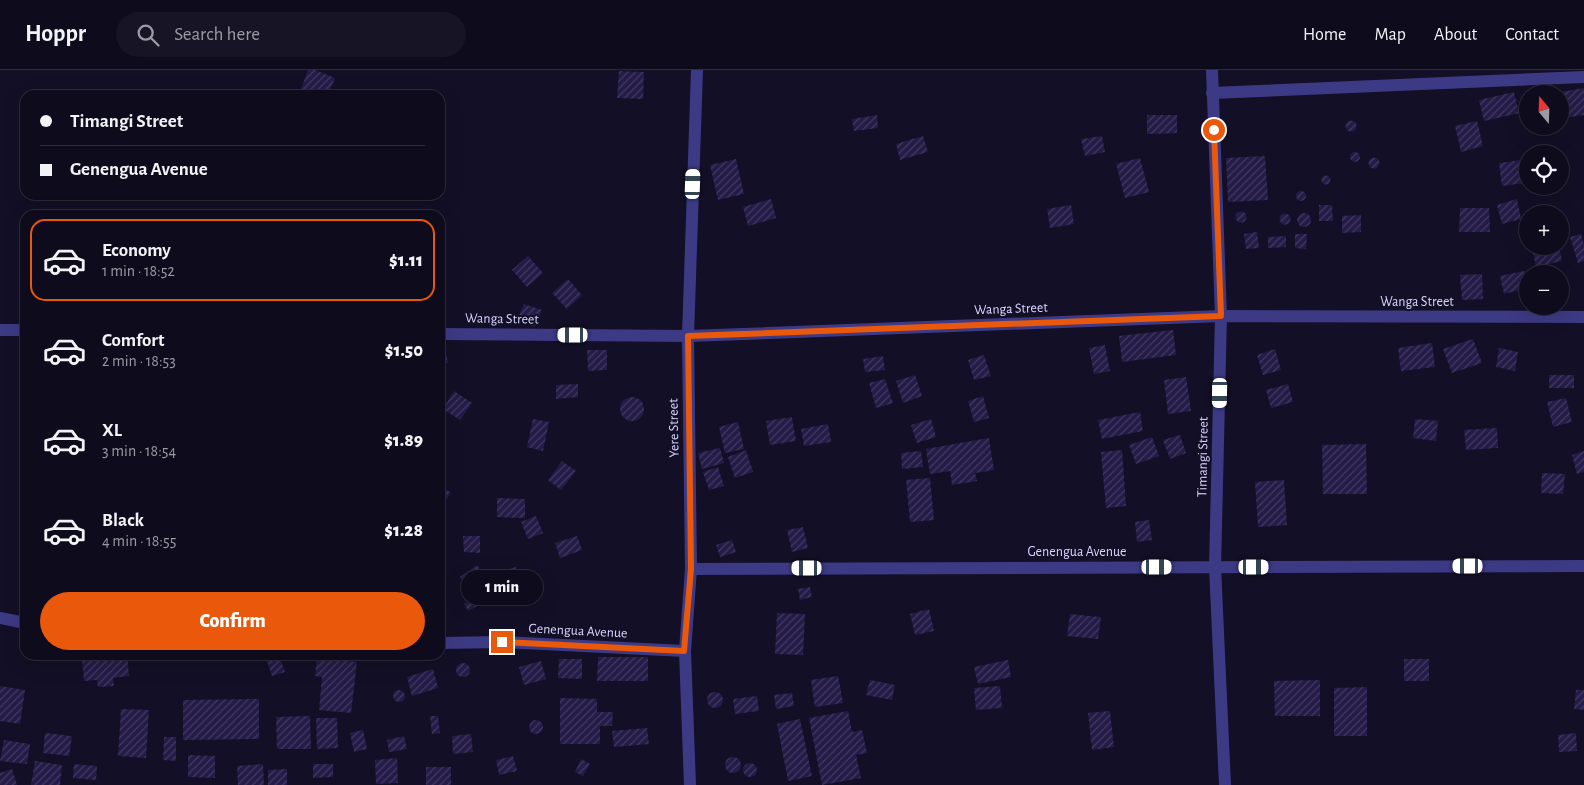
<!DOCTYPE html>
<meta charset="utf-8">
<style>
body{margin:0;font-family:"Alegreya Sans",sans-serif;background:#171425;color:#f1f3f6;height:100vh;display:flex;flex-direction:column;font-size:19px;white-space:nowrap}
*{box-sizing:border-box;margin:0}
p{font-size:16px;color:#9b9ba3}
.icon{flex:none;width:28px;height:28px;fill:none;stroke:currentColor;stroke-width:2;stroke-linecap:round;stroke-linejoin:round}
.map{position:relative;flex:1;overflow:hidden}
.sheet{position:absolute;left:20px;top:140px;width:425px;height:450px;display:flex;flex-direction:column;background:#0e0b1c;border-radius:15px;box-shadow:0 5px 20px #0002,0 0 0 1px #2e2b3b}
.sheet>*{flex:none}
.banner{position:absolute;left:20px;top:20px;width:425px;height:110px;border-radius:15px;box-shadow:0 5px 20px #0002,0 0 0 1px #2e2b3b;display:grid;align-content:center;height:110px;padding:0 20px;background:#0e0b1c}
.needle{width:32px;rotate:341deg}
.fabs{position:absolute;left:1519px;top:15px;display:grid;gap:10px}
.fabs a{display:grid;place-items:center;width:50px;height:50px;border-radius:50%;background:#0e0b1c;box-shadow:0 5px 20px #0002,0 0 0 1px #2e2b3b;font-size:25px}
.end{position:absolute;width:22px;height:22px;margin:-11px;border:6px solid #ea580c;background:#fff;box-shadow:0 0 0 2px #fff}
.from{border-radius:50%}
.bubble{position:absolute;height:35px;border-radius:18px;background:#0e0b1c;box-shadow:0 5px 20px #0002,0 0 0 1px #2e2b3b;font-size:16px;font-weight:800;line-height:35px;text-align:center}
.car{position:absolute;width:15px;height:30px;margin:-15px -8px;border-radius:6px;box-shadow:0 0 4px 1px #0007;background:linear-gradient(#fff 24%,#345 0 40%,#fff 0 76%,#345 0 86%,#fff 0)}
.banner b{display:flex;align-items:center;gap:18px;height:48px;font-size:19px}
.banner b+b{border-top:1px solid #2e2b3b}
.banner i{width:12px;height:12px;background:#f1f3f6}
ul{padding:9px 0 0;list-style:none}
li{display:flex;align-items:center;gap:15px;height:82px;margin:0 10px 8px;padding:0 10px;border:2px solid transparent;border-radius:15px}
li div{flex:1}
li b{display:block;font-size:19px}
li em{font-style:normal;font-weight:800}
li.current{border-color:#ea580c}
li>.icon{width:45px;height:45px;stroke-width:1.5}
.cta{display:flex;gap:10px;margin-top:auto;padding:10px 20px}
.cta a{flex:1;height:58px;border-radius:30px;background:#ea580c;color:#fff;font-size:20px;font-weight:800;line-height:58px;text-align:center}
header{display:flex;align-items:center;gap:30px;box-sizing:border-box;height:70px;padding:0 25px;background:#0e0b1c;border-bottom:1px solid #2e2b3b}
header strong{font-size:24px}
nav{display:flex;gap:28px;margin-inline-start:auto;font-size:18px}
.search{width:350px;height:45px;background:#171425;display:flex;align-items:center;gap:12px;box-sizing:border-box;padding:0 18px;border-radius:28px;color:#9b9ba3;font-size:19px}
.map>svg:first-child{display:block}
.building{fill:url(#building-hatch)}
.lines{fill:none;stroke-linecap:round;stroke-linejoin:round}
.minor{stroke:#3d3a85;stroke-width:12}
.route{stroke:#ea580c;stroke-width:6}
.labels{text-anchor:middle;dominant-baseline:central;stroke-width:4;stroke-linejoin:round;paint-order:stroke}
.street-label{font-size:14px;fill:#d9d4ff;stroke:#130f26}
</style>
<header>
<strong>Hoppr</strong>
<div class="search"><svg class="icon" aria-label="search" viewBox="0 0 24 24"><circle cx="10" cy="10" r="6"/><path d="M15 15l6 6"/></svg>Search here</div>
<nav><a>Home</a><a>Map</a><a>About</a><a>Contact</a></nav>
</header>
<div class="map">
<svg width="1584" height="715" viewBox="0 0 1584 715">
<defs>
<pattern id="building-hatch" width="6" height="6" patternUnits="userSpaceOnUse" patternTransform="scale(1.25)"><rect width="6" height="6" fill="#241b47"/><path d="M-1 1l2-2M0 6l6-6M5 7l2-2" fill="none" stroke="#433b63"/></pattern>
</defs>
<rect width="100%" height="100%" fill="#130f26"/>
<g class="building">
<path d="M308,0h7l20,8 -7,17h-12l-15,-6z"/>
<path d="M619,1l25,1 -1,27 -26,-1z"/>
<path d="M1584,18v27l-20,3 -4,-26z"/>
<path d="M1514,22l5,21 -35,8 -5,-21z"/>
<path d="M877,45l1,13 -24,3 -2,-12z"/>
<path d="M1147,45h30v18l-30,1z"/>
<circle cx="1351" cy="56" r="5.5"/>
<path d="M1477,51l6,25 -22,6 -6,-26z"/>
<path d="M923,66l5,16 -28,8 -4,-16z"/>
<path d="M1102,66l3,16 -20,4 -4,-17z"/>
<circle cx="1355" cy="87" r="5"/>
<path d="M1265,86l3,44 -40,2 -2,-44z"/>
<circle cx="1374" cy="93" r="5.5"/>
<path d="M1140,88l9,34 -24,6 -9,-34z"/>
<path d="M736,89l8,35 -26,6 -8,-35z"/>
<path d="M1521,90l3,23 -22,3 -3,-23z"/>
<circle cx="1326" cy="110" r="4.5"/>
<circle cx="1301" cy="126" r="5"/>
<path d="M771,129l5,19 -28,8 -5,-19z"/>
<path d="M1517,129l4,20 -19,5 -5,-19z"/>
<path d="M1071,135l3,19 -24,4 -3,-19z"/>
<path d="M1319,135h13l1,16h-14z"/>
<path d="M1460,138h29l1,24h-31z"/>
<circle cx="1241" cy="147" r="5.5"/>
<circle cx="1304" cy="150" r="7"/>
<circle cx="1285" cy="149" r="5.5"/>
<path d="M1361,145v17l-19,1v-17z"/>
<path d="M1560,146h3l4,17 -7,2z"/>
<path d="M1257,162l2,16 -13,1 -2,-15z"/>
<path d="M1295,164h12l-1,15 -11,-1z"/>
<path d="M1581,164l3,11v16l-6,2 -8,-26z"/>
<path d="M1286,166v11l-18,1v-11z"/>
<path d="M1539,176h20l3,15 -26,6 -4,-19z"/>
<path d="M528,186l15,17 -16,14 -15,-17z"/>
<path d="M1524,201l4,17 -24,6 -4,-18z"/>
<path d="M1482,204l1,25 -21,1 -2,-25z"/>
<path d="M568,209l14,16 -15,14 -15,-16z"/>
<path d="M524,234l18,6 -7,17 -18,-7z"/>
<path d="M1173,260l3,25 -54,7 -3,-26z"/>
<path d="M1473,269l9,24 -30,10 -9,-24z"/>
<path d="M440,273h4l4,20 -8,1z"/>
<path d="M1432,273l3,24 -34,4 -3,-23z"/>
<path d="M1105,275l5,26 -16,3 -5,-26z"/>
<path d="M1499,278l19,4 -3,19 -19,-4z"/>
<path d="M1275,279l6,21 -18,5 -6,-20z"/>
<path d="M587,280h20v20l-19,1z"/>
<path d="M984,285l7,21 -17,4 -6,-20z"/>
<path d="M883,286l2,14 -20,2 -2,-13z"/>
<path d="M915,305l7,21 -19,7 -7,-22z"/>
<rect x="1549" y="305" width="25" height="13"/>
<path d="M1186,307l5,34 -23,3 -4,-34z"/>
<path d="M885,309l8,24 -17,5 -7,-25z"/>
<path d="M578,314v13l-22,2v-14z"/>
<path d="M1288,314l5,18 -22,6 -5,-18z"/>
<path d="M454,321l18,12 -12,17 -17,-11z"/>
<path d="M983,326l6,22 -15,4 -6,-21z"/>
<circle cx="632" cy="339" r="12"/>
<path d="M1566,328l6,24 -19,5 -6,-25z"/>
<path d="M1140,342l3,19 -41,8 -4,-19z"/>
<path d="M792,347l4,24 -26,4 -4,-24z"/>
<path d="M533,349l16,3 -6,29 -16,-4z"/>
<path d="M931,349l5,18 -19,6 -6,-18z"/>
<path d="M1415,349l23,2 -2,20 -23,-3z"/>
<path d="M738,352l6,27 -19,4 -6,-26z"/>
<path d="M828,354l3,18 -27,4 -3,-17z"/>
<path d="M1497,358l1,20 -32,2 -2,-20z"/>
<path d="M1180,365l6,18 -16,6 -7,-19z"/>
<path d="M1152,367l7,19 -23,8 -7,-19z"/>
<path d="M989,368l5,32 -19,3 2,8 -25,4 -2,-14 -20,3 -4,-25z"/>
<path d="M1366,374l1,50h-44l-1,-49z"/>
<path d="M720,378l4,15 -22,6 -4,-16z"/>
<path d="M746,380l7,22 -18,6 -7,-21z"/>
<path d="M1122,380l4,56 -20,2 -5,-56z"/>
<path d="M921,381l2,16 -21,2 -1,-16z"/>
<path d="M1584,381v21l-7,2 -5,-19z"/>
<path d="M562,391l14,10 -15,19 -13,-10z"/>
<path d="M718,397l6,19 -15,4 -6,-18z"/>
<path d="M1542,403l23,1 -2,20 -22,-1z"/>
<path d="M930,408l4,42 -24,2 -4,-42z"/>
<path d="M1284,410l3,45 -29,2 -3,-45z"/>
<path d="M440,415l11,8 -11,15z"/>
<path d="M497,428l28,1v19l-28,-1z"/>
<path d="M536,446l7,17 -15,6 -7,-17z"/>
<path d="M1149,450l3,20 -15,2 -2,-20z"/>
<path d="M803,457l5,21 -16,4 -5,-22z"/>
<path d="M463,466h17v17l-16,-1z"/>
<path d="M577,466l5,14 -22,8 -5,-15z"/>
<path d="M732,470l4,12 -16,5 -4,-12z"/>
<path d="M477,495l9,14 -17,11 -9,-13z"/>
<path d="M516,497l4,14 -22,6 -4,-14z"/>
<path d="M810,517l2,10 -12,3 -2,-11z"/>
<path d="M475,528l4,7 -11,6 -4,-7z"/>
<path d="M929,539l5,22 -19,4 -5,-21z"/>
<path d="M777,543l28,1 -2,41 -28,-1z"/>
<path d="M1070,544l31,3 -3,22 -31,-3z"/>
<path d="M122,585h5l2,21 -16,2 1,8 -16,1 -1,-7 -13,1 -2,-22z"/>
<path d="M274,585h5l6,17 -13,4 -6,-18z"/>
<path d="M598,587h50v24h-51z"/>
<path d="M317,588l40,4 -6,51 -32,-3 3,-33 -7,-1z"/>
<path d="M559,589h23v20l-24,-1z"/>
<rect x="1404" y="589" width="25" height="22"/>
<path d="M1008,590l3,17 -33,7 -4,-17z"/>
<path d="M541,591l5,18 -22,6 -5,-18z"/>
<circle cx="463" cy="600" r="7"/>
<path d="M433,599l5,19 -26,8 -5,-19z"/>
<path d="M838,606l5,27 -28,4 -4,-27z"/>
<path d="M870,610l25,5 -3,15 -26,-5z"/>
<path d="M1320,610v36h-45l-1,-35z"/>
<path d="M0,616l25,4 -5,34 -20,-3z"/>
<path d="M1000,616l2,22 -26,2 -2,-22z"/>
<path d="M1367,617v49h-33v-48z"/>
<circle cx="399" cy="626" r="6"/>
<path d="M1576,620h8v20l-10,-1z"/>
<circle cx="715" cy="630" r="8"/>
<path d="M792,623l2,13 -18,3 -2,-14z"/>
<path d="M757,626l2,15 -24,3 -2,-15z"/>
<path d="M560,628l37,1v13h16l-1,14h-12v18h-40z"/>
<path d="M259,629v40l-76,1v-40z"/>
<path d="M121,639l28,1 -3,48 -28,-2z"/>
<path d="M848,641l4,21 10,-2 5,23 -11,2 5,23 -39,7 -13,-67z"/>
<path d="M1110,641l4,36 -22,3 -4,-37z"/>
<path d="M310,646l1,33h-34l-1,-32z"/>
<path d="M430,646h8l2,17 -8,1z"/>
<path d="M316,648h21l1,30 -21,1z"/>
<path d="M800,649l12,57 -24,5 -11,-57z"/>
<circle cx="536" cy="657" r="7"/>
<path d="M647,658l2,16 -35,3 -2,-16z"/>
<path d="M363,660l4,19 -13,3 -4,-19z"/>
<path d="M45,663l27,3 -3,20 -26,-3z"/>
<path d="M1576,663l1,18 -18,1 -1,-17z"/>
<path d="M471,664l2,18 -20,2 -1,-18z"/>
<path d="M404,666l3,13 -18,3 -2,-12z"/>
<path d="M164,667h12v24l-13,-1z"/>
<path d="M4,670l26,4 -3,20 -27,-3z"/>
<path d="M188,685l27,1v22l-27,-1z"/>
<path d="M513,686l4,15 -18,4 -3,-15z"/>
<circle cx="733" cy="695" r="8"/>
<path d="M397,688l1,25 -22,1 -1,-24z"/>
<path d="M581,689l9,5 -7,12 -8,-4z"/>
<path d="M35,691l27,4 -2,20h-29z"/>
<circle cx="750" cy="700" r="7"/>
<path d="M74,694l23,2 -1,14 -23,-2z"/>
<path d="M263,694l1,21h-26l-1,-19z"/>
<path d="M313,694h20v13l-20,1z"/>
<rect x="426" y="697" width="25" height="18"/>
<path d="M12,699l5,16h-17v-12z"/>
<path d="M287,699v16h-19v-15z"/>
</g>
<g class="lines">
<g class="minor">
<path d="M1212,0l9,246 -6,251 10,218"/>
<path d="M1212,23l372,-16"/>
<path d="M0,260h25"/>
<path d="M440,264l248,2 533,-20 363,1"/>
<path d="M691,499l893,-3"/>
<path d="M0,548l25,5"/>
<path d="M440,573l62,-1 183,9"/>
<path d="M152,585h7"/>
<path d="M690,715l-5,-134 6,-82 -3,-233 9,-266"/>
</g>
</g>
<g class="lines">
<path class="route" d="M502,572l182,9 7,-82 -3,-233 533,-20 -7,-186"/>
</g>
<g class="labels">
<g class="street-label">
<text x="1417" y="232">Wanga Street</text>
<text transform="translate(1011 239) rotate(-2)">Wanga Street</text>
<text transform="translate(502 249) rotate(1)">Wanga Street</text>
<text transform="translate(674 358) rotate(-91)">Yere Street</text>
<text transform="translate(1203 387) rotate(-89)">Timangi Street</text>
<text x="1077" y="482">Genengua Avenue</text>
<text transform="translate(578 561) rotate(3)">Genengua Avenue</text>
</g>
</g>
</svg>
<div class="fabs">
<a><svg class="needle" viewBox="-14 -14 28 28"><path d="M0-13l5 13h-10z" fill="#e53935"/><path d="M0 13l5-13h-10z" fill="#9b9ba3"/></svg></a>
<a><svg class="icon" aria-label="locate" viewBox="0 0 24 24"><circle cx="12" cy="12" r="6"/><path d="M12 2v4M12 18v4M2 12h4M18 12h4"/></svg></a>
<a>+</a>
<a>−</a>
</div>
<i class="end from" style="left:1214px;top:60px"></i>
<i class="end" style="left:502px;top:572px"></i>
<div class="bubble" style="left:461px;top:500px;width:82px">1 min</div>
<i class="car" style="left:693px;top:114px;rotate:2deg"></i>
<i class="car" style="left:573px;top:265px;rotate:270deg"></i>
<i class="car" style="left:1220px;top:323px;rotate:181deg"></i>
<i class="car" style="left:1468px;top:496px;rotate:270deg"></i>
<i class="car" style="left:1157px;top:497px;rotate:90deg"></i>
<i class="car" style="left:1254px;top:497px;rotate:90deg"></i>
<i class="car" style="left:807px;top:498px;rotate:270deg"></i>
<div class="banner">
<b><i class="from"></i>Timangi Street</b>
<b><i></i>Genengua Avenue</b>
</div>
<section class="sheet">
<ul>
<li class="current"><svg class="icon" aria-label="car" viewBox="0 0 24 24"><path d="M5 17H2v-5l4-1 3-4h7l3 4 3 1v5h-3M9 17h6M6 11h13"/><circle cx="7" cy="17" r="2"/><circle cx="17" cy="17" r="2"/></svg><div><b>Economy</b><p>1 min · 18:52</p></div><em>$1.11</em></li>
<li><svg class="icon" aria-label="car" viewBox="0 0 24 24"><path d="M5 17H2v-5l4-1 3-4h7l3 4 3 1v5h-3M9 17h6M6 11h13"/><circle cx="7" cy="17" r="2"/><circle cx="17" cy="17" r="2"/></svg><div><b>Comfort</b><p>2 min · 18:53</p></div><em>$1.50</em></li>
<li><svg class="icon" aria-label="car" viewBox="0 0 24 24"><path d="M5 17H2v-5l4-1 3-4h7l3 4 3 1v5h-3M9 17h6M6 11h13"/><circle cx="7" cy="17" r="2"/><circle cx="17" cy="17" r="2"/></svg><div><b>XL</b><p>3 min · 18:54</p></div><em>$1.89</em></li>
<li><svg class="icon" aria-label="car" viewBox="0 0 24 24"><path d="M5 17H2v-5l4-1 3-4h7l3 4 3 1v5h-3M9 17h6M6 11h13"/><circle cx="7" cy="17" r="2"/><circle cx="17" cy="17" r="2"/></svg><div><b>Black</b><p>4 min · 18:55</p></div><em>$1.28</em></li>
</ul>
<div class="cta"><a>Confirm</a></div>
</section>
</div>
